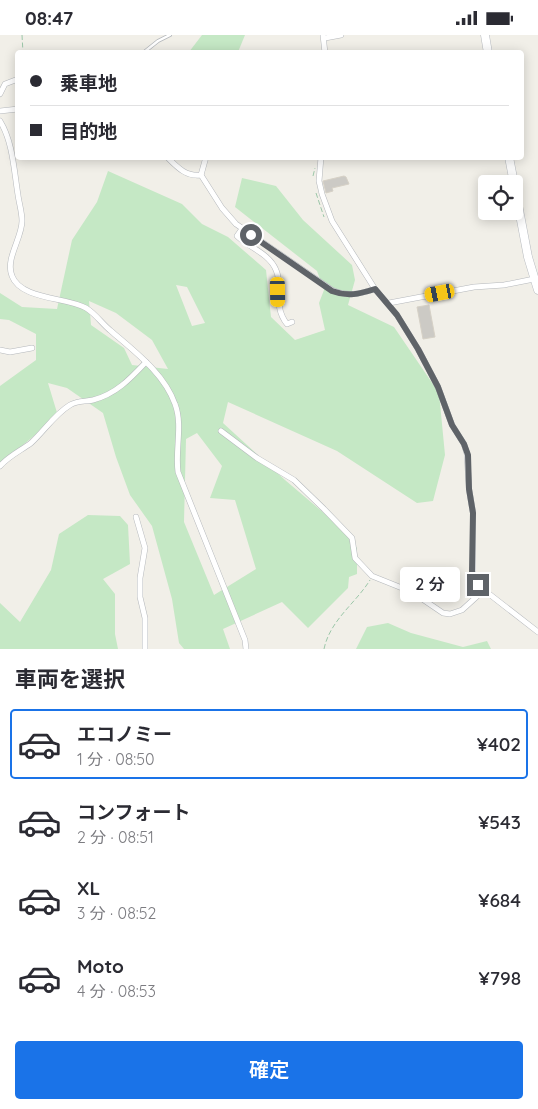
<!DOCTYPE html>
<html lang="ja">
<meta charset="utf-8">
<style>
body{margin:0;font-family:Quicksand,"Noto Sans JP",sans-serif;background:#f2f2f3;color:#2b2b33;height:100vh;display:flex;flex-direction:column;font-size:19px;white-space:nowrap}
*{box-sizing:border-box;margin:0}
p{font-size:16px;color:#7c7c81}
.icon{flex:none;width:28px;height:28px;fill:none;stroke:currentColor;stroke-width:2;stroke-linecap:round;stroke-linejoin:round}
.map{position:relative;height:614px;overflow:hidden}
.sheet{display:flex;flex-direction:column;background:#fff;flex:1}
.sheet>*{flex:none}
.banner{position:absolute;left:15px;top:15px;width:509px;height:110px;border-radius:5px;box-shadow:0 2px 12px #0003;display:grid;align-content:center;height:110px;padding:0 15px;background:#fff}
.buttons{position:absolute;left:478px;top:140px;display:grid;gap:10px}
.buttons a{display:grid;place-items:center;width:45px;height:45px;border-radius:5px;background:#fff;box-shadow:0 2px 12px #0003;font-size:25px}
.end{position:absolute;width:22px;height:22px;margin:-11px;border:6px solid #5f6368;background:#fff;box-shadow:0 0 0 2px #fff}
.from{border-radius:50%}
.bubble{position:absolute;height:35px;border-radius:5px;background:#fff;box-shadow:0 2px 12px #0003;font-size:16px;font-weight:600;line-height:35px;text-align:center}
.car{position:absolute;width:15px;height:30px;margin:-15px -8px;border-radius:6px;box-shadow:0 0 4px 1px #0007;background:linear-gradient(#f5c518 24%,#345 0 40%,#f5c518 0 76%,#345 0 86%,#f5c518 0)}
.banner b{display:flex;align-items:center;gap:18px;height:48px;font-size:19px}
.banner b+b{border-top:1px solid #e1e1e2}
.banner i{width:12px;height:12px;background:#2b2b33}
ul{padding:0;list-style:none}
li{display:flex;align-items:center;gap:15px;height:70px;margin:0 10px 8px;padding:0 5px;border:2px solid transparent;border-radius:5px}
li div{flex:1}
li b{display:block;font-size:19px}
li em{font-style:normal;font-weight:600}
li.current{border-color:#1a73e8}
li>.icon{width:45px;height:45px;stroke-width:1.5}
h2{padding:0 15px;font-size:22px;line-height:60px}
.button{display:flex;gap:10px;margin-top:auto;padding:10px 15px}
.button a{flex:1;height:58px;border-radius:5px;background:#1a73e8;color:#fff;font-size:20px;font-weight:600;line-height:58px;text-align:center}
.status{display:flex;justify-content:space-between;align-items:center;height:35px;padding:0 25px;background:#fff;direction:ltr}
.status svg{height:14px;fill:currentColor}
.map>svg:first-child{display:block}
.green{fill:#c5e8c5;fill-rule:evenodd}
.building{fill:#cccac5;stroke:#d6d1c6}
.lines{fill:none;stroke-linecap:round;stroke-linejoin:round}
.lane-casing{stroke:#b5b8bc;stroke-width:4}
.street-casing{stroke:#b5b8bc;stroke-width:6}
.secondary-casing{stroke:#b6babf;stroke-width:9}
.path{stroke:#9cc7a9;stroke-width:1;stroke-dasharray:5 2.5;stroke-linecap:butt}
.lane{stroke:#fff;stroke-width:2.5}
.street{stroke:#fff;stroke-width:5}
.secondary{stroke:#fff;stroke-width:8}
.route{stroke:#5f6368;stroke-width:6}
</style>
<div class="status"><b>08:47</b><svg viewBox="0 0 49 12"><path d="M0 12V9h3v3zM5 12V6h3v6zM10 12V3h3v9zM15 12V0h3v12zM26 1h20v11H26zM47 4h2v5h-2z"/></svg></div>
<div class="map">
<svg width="538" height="614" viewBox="0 0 538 614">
<rect width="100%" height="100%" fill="#f1efe8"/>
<g class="green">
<path d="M202,0h43l-7,17h-49z"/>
<path d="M108,136l74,33 20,20 26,13 38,33 5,47 24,23 30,-10 -6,-27 5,-13 -7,-19 -82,-64 7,-29 34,8 27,34 49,45 3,15 -7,25 46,22 45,66 6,62 -12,46 -16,2 -80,-52 -109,-49 -5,21 62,57 53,45 19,23v26l-8,3 -1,11 -40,40 -26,-26 -59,27 7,20h-46l-5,-6 -7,-44 -20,-73 -22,-31 -14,-38 -13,-44 -36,-25 -19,-5 10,33 -58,48v-78l36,-26v-26l-27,-14 -9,-1v-26l22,14 35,2 15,-69 25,-38zM176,250l11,2 18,36 -13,3zM89,266l27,12 36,27 16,29 -36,-4 -8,-17 -33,-23zM197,398l25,33 -12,32 25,2 21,69 -42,26 -30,-73 2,-83z"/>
<path d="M88,480l32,1 8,9 2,39 -27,15 12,15v40l3,15h-118v-46l20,19 31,-52 8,-36z"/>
<path d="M388,588l23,10 52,14 24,-6 4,8h-135l11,-22z"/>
</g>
<g class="building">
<path d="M344,141l2,1 3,7 -17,4 1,3 -7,2 -3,-12z"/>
<path d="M429,270l6,32 -12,2 -6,-32z"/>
</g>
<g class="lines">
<defs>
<path id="lane" d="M143,18l15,-12 12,-6"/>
<g id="street">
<path d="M323,0l2,18"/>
<path d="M325,3l16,-3"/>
<path d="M0,59l5,-10 13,-5"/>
<path d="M0,76l18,-2"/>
<path d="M0,86c13,21 14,50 18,74 1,8 4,17 4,26 0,17 -17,38 -10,55 9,24 55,21 74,32 10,6 16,16 25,23 23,20 53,42 64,73 8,21 0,45 3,68l67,168 1,9"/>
<path d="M167,122c10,10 19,20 34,18l21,33 14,16 96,66c16,7 27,4 43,-1"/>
<path d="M321,122l-2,24 3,13 10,27 43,68 22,26 21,34 20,38 14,38 12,19 3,10 2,35 4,24v63l11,14 54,42"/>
<path d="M201,140l5,-18"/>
<path d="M242,194l-5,7c11,11 32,17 39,34 8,18 -4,35 11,54l5,-2"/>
<path d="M389,268l85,-16 30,-2 30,-6"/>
<path d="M0,315l10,2 22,-4"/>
<path d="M221,396l36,27 37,22 30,29 28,29 3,20 17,18 40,16 31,21 7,1 12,-4 22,-20"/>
<path d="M0,431c9,-10 20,-15 31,-23 13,-12 24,-29 39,-38 8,-5 15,-3 23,-5 23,-6 37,-21 53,-38"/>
<path d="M136,482l9,31 -5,30v19l5,21v31"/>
</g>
<g id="secondary">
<path d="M485,0l3,18"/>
<path d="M509,122l19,100 10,33"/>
</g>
</defs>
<use href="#lane" class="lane-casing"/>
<use href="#street" class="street-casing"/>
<use href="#secondary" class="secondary-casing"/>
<g class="path">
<path d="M22,0l1,18"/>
<path d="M313,141l2,-8"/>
<path d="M316,158l8,24"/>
<path d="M324,614c6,-29 32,-46 46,-69"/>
</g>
<use href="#lane" class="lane"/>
<use href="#street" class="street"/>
<use href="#secondary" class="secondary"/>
</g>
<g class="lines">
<path class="route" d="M251,200l81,56c16,6 27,3 43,-2l22,26 21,34 20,38 14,38 12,19 4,11 1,34 4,24 -1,59 6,13"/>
</g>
</svg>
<div class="buttons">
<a><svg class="icon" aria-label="locate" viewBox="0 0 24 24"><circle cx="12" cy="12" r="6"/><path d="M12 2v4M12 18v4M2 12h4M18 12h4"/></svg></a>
</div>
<i class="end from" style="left:251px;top:200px"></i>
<i class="end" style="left:478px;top:550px"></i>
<div class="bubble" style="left:400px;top:532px;width:60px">2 分</div>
<i class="car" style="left:278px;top:257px;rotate:179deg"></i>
<i class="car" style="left:440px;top:258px;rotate:259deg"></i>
<div class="banner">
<b><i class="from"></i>乗車地</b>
<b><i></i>目的地</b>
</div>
</div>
<section class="sheet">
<h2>車両を選択</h2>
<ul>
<li class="current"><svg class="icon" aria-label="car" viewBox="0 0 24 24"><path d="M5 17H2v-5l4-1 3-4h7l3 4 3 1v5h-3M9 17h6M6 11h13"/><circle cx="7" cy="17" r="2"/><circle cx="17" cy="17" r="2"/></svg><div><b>エコノミー</b><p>1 分 · 08:50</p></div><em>¥402</em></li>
<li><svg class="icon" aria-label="car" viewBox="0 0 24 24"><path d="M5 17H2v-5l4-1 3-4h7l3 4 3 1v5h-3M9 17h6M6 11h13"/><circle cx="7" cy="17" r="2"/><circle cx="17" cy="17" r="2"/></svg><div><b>コンフォート</b><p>2 分 · 08:51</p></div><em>¥543</em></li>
<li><svg class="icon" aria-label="car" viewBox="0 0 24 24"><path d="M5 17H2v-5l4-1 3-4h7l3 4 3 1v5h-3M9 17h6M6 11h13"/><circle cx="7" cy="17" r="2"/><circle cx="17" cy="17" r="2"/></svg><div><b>XL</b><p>3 分 · 08:52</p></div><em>¥684</em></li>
<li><svg class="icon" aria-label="car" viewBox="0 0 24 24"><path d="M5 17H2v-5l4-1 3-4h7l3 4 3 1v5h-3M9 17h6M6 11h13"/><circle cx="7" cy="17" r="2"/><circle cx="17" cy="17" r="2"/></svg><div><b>Moto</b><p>4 分 · 08:53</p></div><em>¥798</em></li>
</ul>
<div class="button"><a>確定</a></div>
</section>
